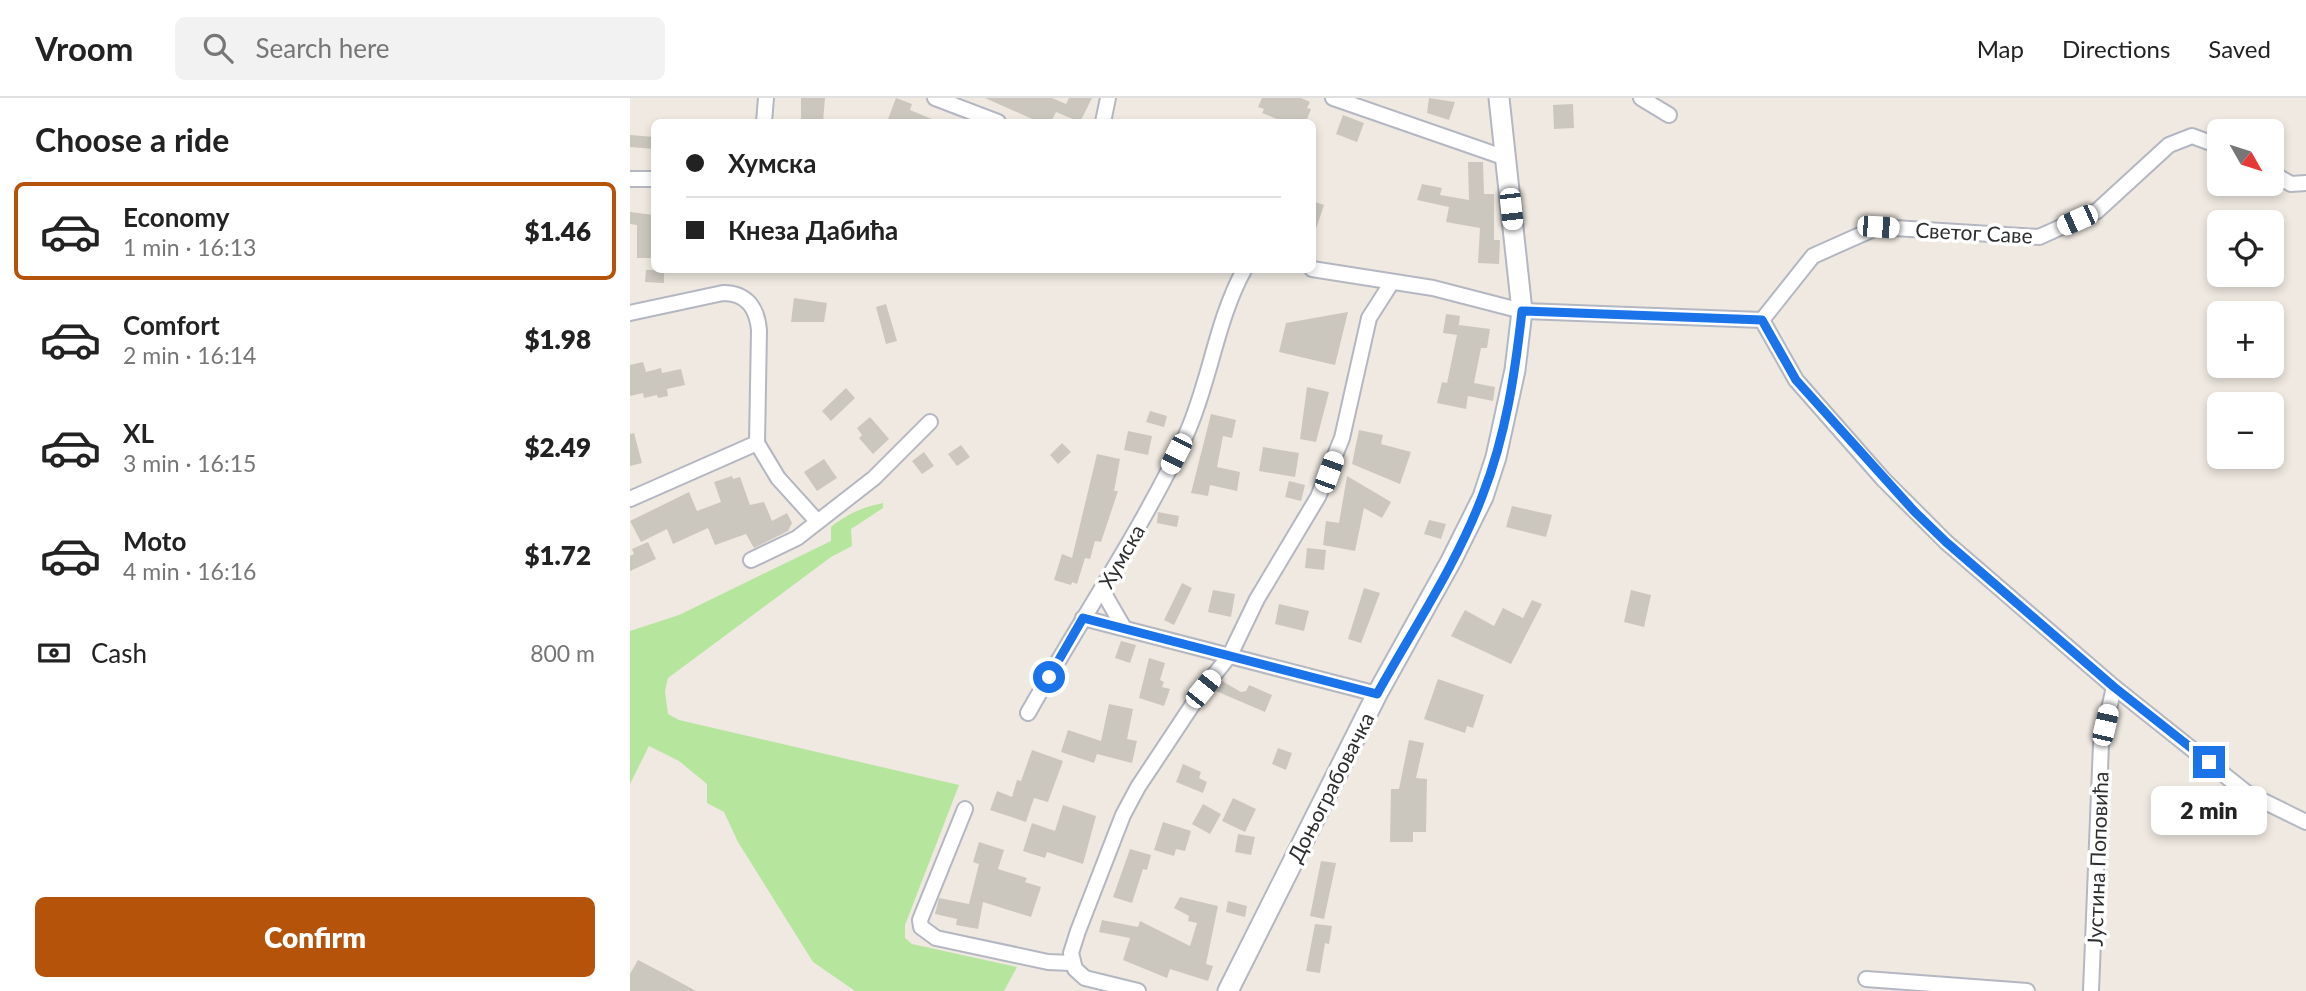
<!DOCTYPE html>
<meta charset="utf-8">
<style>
body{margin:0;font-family:Lato,sans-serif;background:#f2f2f2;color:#222;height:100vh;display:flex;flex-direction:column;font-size:26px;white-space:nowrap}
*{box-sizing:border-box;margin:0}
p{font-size:23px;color:#767676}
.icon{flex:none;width:38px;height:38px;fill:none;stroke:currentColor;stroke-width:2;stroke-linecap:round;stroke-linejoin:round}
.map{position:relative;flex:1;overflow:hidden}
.side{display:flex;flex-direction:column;background:#fff;width:630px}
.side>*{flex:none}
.top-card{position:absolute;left:21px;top:21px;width:665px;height:154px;border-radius:10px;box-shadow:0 4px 10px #0003;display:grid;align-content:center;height:154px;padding:0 35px;background:#fff}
.needle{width:46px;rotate:129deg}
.tools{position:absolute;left:1577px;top:21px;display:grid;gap:14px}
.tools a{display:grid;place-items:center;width:77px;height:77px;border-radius:10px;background:#fff;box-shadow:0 4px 10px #0003;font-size:35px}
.end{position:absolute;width:32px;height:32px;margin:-16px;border:9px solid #1a73e8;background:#fff;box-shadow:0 0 0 4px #fff}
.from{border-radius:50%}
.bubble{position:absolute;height:49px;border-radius:10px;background:#fff;box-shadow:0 4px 10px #0003;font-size:23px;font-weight:800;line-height:49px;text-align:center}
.car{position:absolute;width:21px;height:42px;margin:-21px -10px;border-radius:9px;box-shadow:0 0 5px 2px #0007;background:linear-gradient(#fff 24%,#345 0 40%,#fff 0 76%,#345 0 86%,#fff 0)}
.top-card b{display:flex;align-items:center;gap:24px;height:66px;font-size:26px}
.top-card b+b{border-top:2px solid #e0e0e0}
.top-card i{width:18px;height:18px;background:#222}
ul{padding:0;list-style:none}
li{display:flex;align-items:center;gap:21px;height:98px;margin:0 14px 10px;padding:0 21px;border:4px solid transparent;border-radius:10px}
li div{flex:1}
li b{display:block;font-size:26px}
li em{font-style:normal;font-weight:800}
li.selected{border-color:#b45309}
li>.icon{width:63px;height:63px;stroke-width:1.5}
h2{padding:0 35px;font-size:32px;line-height:84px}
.pay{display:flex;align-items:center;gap:18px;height:77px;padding:0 35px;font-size:26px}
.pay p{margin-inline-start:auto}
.cta{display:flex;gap:14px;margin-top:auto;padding:14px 35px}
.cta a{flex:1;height:80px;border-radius:10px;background:#b45309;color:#fff;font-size:28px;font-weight:800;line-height:80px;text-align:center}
header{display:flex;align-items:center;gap:42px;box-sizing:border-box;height:98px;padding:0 35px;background:#fff;border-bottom:2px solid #e0e0e0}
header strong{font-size:33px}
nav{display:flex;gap:38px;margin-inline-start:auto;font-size:24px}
.search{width:490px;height:63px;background:#f2f2f2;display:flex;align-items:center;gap:18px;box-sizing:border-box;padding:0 24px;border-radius:10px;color:#767676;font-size:26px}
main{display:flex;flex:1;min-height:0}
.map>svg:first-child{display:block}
.green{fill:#b6e59e}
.building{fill:#cbc7bf}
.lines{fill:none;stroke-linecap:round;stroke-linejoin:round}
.minor-casing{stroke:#b4b7c1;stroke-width:18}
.tertiary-casing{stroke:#b4b7c1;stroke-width:23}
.minor{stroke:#fff;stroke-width:14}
.tertiary{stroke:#fff;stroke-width:19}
.route{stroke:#1a73e8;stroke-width:9}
.labels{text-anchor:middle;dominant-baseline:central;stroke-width:7;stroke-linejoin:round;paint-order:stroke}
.street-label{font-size:21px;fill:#2e2e2e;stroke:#fff}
</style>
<header>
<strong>Vroom</strong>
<div class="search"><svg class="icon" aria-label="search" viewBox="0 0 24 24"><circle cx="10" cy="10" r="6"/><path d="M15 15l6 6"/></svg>Search here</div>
<nav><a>Map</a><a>Directions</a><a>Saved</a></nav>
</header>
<main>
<section class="side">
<h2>Choose a ride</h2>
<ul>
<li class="selected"><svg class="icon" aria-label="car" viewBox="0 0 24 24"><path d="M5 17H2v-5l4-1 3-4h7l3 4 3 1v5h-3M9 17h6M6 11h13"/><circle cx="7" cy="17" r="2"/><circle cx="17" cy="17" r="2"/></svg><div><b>Economy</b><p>1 min · 16:13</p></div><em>$1.46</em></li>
<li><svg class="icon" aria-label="car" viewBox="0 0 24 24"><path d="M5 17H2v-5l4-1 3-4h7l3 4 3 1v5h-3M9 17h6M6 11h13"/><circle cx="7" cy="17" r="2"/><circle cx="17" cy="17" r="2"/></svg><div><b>Comfort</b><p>2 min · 16:14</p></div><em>$1.98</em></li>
<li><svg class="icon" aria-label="car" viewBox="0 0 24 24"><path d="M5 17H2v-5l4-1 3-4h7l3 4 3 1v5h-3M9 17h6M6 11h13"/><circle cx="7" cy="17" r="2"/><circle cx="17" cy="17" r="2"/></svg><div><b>XL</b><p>3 min · 16:15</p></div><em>$2.49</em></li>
<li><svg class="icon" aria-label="car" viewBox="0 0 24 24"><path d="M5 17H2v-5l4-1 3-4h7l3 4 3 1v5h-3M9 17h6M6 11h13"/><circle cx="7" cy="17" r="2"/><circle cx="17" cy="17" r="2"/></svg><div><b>Moto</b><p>4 min · 16:16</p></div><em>$1.72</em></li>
</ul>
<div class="pay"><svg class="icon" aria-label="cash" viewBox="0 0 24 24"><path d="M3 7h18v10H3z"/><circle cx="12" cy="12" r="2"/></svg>Cash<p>800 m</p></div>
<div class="cta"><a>Confirm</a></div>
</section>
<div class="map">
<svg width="1676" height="893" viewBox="0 0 1676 893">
<rect width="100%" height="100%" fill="#efe9e1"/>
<path class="green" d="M253,405v5l-32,21 1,17 -21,11 -163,121 -3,13 3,23 11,6 280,65 -54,140v13l7,6 105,23 -13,24h-149l-42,-29 -75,-120 -14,-30 -17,-9v-19l-28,-23 -30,-15 -19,38v-153l49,-16 152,-74v-14c16,-13 32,-20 52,-24z"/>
<g class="building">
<path d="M171,0h24l-2,24h-22z"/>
<path d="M266,0l16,6 -2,6 29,12h-52z"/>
<path d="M355,0h67l14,6 3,-6h23l-12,24 -24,-10 -5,10h-12z"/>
<path d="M632,0h39l9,4 -3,6 4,1 -5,13h-22l-22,-9 2,-4 -6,-2z"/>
<path d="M799,0l26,4 -6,18 -22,-7z"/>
<path d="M943,6l1,24 -20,1 -1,-24z"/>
<path d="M713,17l21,8 -7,19 -21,-8z"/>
<path d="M0,37l24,2v12l-24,-2z"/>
<path d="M838,64h15l1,32h10v46h6l-1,24 -21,-1 2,-35 -34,-6 3,-15 -32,-7 5,-16 20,4 -2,7 29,5z"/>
<path d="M682,103l12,4 -10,30 -2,-1z"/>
<path d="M0,114l24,3v43h-17v-33l-7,-1z"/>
<path d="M16,172h18v13l-19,-1z"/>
<path d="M164,200l33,5 -3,19h-33z"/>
<path d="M256,206l11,37 -11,3 -10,-37z"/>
<path d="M718,214l-13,53 -56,-13 7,-29z"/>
<path d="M816,216l14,2 -2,14 1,-5 31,4 -3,19h-6l-7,35 21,4 -2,14 -25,-5 -2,13 -29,-6 5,-21 5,1 10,-48 -14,-2z"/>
<path d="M13,264l3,10 15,-4 1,5 19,-4 4,16 -18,4 1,7 -10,2 -1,-3 -13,3 -1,-5 -13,3v-31z"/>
<path d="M677,289l22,5 -13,50 -16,-3z"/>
<path d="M216,290l9,10 -24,23 -9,-10z"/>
<path d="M520,313l17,5 -3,11 -18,-5z"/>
<path d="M581,316l25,6 -4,18 -9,-2 -6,31 23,5 -3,19 -27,-6 -2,11 -17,-3z"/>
<path d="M240,319l19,22 -16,15 -14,-16 3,-3 -5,-7z"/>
<path d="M729,332l24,5 -2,9 30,8 -11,32 -48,-20z"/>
<path d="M498,333l24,5 -4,19 -24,-5z"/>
<path d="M4,335l8,30 -12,3v-32z"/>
<path d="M432,345l9,9 -13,12 -8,-9z"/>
<path d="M331,347l9,12 -13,9 -9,-12z"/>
<path d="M633,349l36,6 -4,24 -36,-6z"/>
<path d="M294,354l10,14 -12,8 -10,-13z"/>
<path d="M467,356l23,5 -6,32h4l-17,51 -6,-1 -5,18 -5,-1 -8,26 -5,-2 -1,3 -17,-5 8,-26 10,4z"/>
<path d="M194,361l13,19 -20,13 -13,-19z"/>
<path d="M102,378l1,3 7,-2 10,28 14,-3 8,19 15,-8 5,10 -4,8 -34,17 -8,-14 -31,11 -7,-17 -35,16 -6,-15 -26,13 -11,-21 59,-29 8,19 24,-9 -7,-20z"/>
<path d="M717,378l44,26 -9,16 -18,-10 -9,43 -32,-6 3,-24 13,2z"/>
<path d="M659,383l16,4 -4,16 -16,-4z"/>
<path d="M882,408l40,9 -6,22 -40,-10z"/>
<path d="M528,414l21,4 -2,11 -20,-4z"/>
<path d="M799,422l17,4 -5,15 -17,-5z"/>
<path d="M18,444l8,17 -26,12v-15l4,-2 -2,-5z"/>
<path d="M677,450l19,2 -2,20 -19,-2z"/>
<path d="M552,485l10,5 -18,37 -10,-5z"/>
<path d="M734,490l16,5 -19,50 -13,-4z"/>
<path d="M583,492l22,4 -4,23 -23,-5z"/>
<path d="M1001,492l20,5 -7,32 -20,-5z"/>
<path d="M902,502l10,4 -31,60 -60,-28 14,-26 29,16 9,-18 20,10z"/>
<path d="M649,506l30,7 -5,20 -29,-7z"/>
<path d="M491,543l15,4 -6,18 -15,-5z"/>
<path d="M519,560l16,5 -5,17 4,2 -2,5 8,2 -6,17 -25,-8z"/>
<path d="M808,581l46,16 -11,33 -6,-2 -2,7 -41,-14z"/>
<path d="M592,583l19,11 5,-1 3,-6 23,10 -7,17 -49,-21z"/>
<path d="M479,606l24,5 -6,30 10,2 -5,22 -35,-9 -3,9 -33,-11 7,-22 33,11z"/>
<path d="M779,642l15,3 -8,35 11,1 -1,53h-13v10h-23l1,-53h8z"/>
<path d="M648,650l14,5 -6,17 -14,-6z"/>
<path d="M402,652l31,11 -15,41 -14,-4 -8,24 -36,-12 7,-19 15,6 5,-17 4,1z"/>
<path d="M553,666l18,8 -2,6 8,4 -4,11 -27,-11z"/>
<path d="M603,700l23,11 -11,23 -23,-11z"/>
<path d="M573,706l18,10 -11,20 -18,-10z"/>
<path d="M433,707l33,11 -13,48 -36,-12 -2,6 -22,-7 9,-28 23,8z"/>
<path d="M533,724l28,9 -6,20 -9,-2 -2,7 -20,-6z"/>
<path d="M608,736l17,3 -4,18 -16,-3z"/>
<path d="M349,744l25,8 -6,19 29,9 -2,4 16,5 -10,30 -48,-15 -5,27 -22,-4 1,-6 -22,-5 4,-16 30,6 10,-40 -6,-2z"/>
<path d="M500,751l21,6 -4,15 -4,-1 -11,34 -19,-6z"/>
<path d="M691,763l15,2 -12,56 -14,-3z"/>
<path d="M550,799l38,9 -12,58 7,2 -5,15 -38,-12 -3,9 -44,-18 7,-22 -31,-6 3,-12 36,7 2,-6 50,25 7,-23 -9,-2 1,-5 -15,-8z"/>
<path d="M598,803l19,5 -2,11 -19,-5z"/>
<path d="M685,826l17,2 -3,18 -4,-1 -5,30 -14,-2z"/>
<path d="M8,862l25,13 33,18h-66v-17z"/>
</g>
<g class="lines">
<defs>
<g id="minor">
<path d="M305,0l63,24"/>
<path d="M703,0l173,60"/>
<path d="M1011,0l28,17"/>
<path d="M134,24l2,-24"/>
<path d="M473,24l5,-24"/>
<path d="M1642,75l19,11 15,-1"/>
<path d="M0,81h24"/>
<path d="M682,171l121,19 89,23 240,9 51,-64 65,-29 161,10 58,-26 72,-66 23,-9 27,10"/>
<path d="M0,215l93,-20c24,0 34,15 36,37l-2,113 21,35 38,42"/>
<path d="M1132,222l34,60 87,99 63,63 168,145 133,106 59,29"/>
<path d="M0,401l127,-56"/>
<path d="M121,462l46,-22 77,-60 56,-56"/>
<path d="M472,492l22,38"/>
<path d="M453,520l294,76"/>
<path d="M398,615c52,-93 113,-181 158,-278 24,-53 30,-114 58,-165"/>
<path d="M335,711l-45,111 1,7 15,11 112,24 23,1"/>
<path d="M1236,881l161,12"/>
<path d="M508,893l-53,-13 -10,-9 -4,-16 7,-22 45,-116 15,-28 65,-98 27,-34 27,-56 61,-102 24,-59 27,-120 23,-36"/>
<path d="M1461,893l10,-247 13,-57"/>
</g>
<path id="tertiary" d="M598,893l149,-297 74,-133 32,-64 13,-40 19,-87 7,-59 -23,-213"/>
</defs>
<use href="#minor" class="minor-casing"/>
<use href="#tertiary" class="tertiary-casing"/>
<use href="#minor" class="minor"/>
<use href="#tertiary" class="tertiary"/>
</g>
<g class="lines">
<path class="route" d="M419,579l34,-59 294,76c36,-65 80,-130 106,-200 23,-59 32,-121 39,-183l240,9 34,60 118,131 32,31 168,145 95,75"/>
</g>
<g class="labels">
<g class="street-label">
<text transform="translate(1344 134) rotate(3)">Светог Саве</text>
<text transform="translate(491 458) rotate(-60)">Хумска</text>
<text transform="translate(700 689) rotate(-63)">Доњограбовачка</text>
<text transform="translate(1467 761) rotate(-88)">Јустина Поповића</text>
</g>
</g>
</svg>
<div class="tools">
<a><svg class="needle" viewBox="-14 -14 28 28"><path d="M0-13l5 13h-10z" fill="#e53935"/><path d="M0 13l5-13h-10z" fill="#767676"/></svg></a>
<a><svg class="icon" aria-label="locate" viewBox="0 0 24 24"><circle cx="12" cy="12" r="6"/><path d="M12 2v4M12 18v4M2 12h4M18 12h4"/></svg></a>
<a>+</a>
<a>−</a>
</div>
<i class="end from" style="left:419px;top:579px"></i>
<i class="end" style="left:1579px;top:664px"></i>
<div class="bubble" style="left:1521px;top:688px;width:116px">2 min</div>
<i class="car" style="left:881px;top:111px;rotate:174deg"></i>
<i class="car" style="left:1447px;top:122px;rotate:246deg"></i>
<i class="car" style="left:1248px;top:129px;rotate:94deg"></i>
<i class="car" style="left:546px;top:356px;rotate:207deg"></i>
<i class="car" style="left:699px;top:374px;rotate:20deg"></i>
<i class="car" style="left:573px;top:591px;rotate:39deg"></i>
<i class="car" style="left:1475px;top:627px;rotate:13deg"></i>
<div class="top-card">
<b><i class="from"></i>Хумска</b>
<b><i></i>Кнеза Дабића</b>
</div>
</div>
</main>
